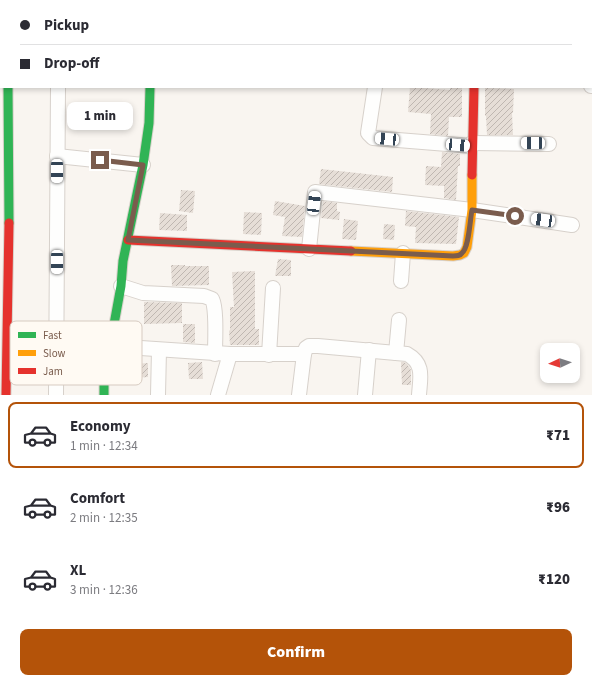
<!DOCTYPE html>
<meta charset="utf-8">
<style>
body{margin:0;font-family:"Source Sans 3",sans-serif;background:#f7f7f7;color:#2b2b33;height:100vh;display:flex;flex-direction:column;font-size:15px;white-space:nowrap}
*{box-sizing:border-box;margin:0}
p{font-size:13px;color:#7c7c81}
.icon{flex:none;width:22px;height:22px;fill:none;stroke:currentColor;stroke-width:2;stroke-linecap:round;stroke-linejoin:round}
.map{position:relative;height:395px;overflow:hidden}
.side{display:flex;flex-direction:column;background:#fff;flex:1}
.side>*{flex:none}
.hud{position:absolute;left:0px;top:0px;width:592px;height:88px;box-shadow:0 2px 6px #0003;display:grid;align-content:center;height:88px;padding:0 20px;background:#fff}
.needle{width:26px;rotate:266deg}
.tools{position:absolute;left:540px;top:343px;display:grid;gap:8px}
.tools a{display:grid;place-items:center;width:40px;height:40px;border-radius:8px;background:#fff;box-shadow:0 2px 6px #0003;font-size:20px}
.end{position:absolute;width:18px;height:18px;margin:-9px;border:5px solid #7a5c4d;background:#fff;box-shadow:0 0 0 2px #fff}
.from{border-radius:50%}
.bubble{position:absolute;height:28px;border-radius:8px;background:#fff;box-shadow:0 2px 6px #0003;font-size:13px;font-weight:800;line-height:28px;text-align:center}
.car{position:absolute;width:12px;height:24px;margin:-12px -6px;border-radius:5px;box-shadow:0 0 3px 1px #0007;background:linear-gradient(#fff 24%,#345 0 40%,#fff 0 76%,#345 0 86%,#fff 0)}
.hud b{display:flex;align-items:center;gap:14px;height:38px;font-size:15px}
.hud b+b{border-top:1px solid #e1e1e2}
.hud i{width:10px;height:10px;background:#2b2b33}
ul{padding:7px 0 0;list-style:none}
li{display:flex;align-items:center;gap:12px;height:66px;margin:0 8px 6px;padding:0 12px;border:2px solid transparent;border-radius:8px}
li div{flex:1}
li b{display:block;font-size:15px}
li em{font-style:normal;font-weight:800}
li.active{border-color:#b45309}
li>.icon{width:36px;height:36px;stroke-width:1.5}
.primary-button{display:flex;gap:8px;margin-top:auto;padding:8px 20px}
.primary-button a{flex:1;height:46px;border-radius:8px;background:#b45309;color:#fff;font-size:16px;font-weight:800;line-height:46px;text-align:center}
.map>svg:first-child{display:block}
.building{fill:url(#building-hatch)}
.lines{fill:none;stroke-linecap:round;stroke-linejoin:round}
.street-casing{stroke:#d7d1cb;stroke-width:16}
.fast-casing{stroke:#d9d2cb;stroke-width:11}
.slow-casing{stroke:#d9d2cb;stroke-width:11}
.jam-casing{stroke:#d9d2cb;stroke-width:11}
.street{stroke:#fefefd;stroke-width:14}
.fast{stroke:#30b455;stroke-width:9}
.slow{stroke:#ff9f0a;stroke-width:9}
.jam{stroke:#e5322d;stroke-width:9}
.route{stroke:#7a5c4d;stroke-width:5}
.key{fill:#fffaf3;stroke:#d7cbc1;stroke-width:1}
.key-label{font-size:11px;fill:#7a5c4d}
</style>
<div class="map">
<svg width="592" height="395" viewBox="0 0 592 395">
<defs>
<pattern id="building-hatch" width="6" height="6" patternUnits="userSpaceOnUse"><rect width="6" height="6" fill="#e6ded7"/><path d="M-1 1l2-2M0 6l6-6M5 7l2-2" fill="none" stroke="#bfb7b1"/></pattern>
</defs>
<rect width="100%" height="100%" fill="#f9f5f0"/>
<g class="building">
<path d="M410,87l40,3v-3h12v30h-13l-1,19 -18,-2 1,-20 -23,-2z"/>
<path d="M485,88l29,1 -1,24h-1l1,22h-26l-1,-19h-1z"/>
<path d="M442,152l18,2v12h-2l-2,34 -12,-2v-12l-19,-1 1,-19 15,1z"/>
<path d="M321,169l72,8 -1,15 -73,-8z"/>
<path d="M181,190l14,1 -2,22 -14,-2z"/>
<path d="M275,201l30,5 -3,31 -20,-1 3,-19 -12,-2z"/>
<path d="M323,201l14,2v8l3,1 -1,8 -18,-2z"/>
<path d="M406,211l53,6 -3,27 -41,-1 1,-16 -11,-1z"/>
<path d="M244,212l18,1 -1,22 -18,-1z"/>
<path d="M160,213l27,2v16l-28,-1z"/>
<path d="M344,219l14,2 -2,19 -14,-1z"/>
<path d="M384,224l11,1 -1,15 -11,-1z"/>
<path d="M278,259l13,1v16h-16z"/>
<path d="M171,265h14v1h24v19l-37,1z"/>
<path d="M255,271v58h4v16h-29l-1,-14 1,-1v-23h4l-2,-35z"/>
<path d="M144,302l38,1v20l-38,1z"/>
<path d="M183,324h12v19l-12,-1z"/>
<path d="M202,362l1,17h-14l-1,-16z"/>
<path d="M401,362h3l3,2 4,6v15h-9z"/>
<path d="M148,363v14l-14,1 -1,-14z"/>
</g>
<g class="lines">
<defs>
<g id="street">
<path d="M284,0l4,1"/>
<path d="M443,0l4,1"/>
<path d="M154,1v-1"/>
<path d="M370,1v-1"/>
<path d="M480,1l2,-1"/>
<path d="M0,11h1"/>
<path d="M591,86h1"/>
<path d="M375,87l-7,46 5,5 99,8"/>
<path d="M472,143l77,1"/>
<path d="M57,156l86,9"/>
<path d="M309,249l6,-57 157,18 100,15"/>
<path d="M401,281l2,-28"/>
<path d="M121,286l22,7 61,3 8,3c5,10 3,42 3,55"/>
<path d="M111,346l119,8h74"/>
<path d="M396,353l3,-33"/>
<path d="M269,355l4,-67"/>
<path d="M56,395l2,-308"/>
<path d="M158,395l1,-45"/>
<path d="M218,395l12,-41"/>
<path d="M299,395l5,-41 2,-6 3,-2h9l89,8c18,10 13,24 12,41"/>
<path d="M365,395l4,-45"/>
</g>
<g id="fast">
<path d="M8,87l1,136"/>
<path d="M104,395v-16l17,-93 2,-25 20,-96 6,-42 1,-36"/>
</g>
<path id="slow" d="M351,251l102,5 7,-1 4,-2 3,-6 5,-37v-35"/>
<g id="jam">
<path d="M472,175l2,-88"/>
<path d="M128,240l223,11"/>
<path d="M6,395l3,-172"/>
</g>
</defs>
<use href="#street" class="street-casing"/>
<use href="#fast" class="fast-casing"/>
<use href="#slow" class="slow-casing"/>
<use href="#jam" class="jam-casing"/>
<use href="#street" class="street"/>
<use href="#fast" class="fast"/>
<use href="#slow" class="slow"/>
<use href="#jam" class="jam"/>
</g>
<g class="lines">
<path class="route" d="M100,160l43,5 -15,75 325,16c4,0 7,0 9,-3 7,-5 8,-34 10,-43l43,6"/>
</g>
<rect x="10" y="321" width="132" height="64" rx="6" class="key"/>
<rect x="18" y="332" width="18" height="6" fill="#30b455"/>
<rect x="18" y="350" width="18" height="6" fill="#ff9f0a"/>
<rect x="18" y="368" width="18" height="6" fill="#e5322d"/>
<g class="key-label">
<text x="43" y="339">Fast</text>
<text x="43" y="357">Slow</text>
<text x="43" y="375">Jam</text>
</g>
</svg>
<div class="tools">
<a><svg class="needle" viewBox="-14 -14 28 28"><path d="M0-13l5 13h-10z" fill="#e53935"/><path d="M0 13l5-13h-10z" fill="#7c7c81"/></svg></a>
</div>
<i class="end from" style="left:515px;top:216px"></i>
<i class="end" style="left:100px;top:160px"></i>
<div class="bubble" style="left:67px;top:102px;width:66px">1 min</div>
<i class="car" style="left:387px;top:139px;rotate:275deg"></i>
<i class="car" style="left:533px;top:143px;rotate:271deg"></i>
<i class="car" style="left:458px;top:145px;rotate:95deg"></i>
<i class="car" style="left:57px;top:171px;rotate:180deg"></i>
<i class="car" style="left:314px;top:203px;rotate:7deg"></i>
<i class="car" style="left:543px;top:220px;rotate:278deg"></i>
<i class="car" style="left:57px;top:262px;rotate:180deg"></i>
<div class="hud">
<b><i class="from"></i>Pickup</b>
<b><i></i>Drop-off</b>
</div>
</div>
<section class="side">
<ul>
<li class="active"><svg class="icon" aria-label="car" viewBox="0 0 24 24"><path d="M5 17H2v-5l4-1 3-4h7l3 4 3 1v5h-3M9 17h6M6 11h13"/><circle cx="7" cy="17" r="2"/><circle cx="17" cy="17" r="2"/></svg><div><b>Economy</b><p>1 min · 12:34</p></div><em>₹71</em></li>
<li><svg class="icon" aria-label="car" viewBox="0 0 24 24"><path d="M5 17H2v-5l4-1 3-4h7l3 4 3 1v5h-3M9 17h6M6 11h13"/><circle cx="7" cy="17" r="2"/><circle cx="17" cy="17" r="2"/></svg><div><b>Comfort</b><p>2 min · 12:35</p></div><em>₹96</em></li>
<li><svg class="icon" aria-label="car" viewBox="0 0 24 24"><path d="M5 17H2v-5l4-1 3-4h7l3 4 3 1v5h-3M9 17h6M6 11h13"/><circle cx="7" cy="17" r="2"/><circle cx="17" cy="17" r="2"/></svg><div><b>XL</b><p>3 min · 12:36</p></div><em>₹120</em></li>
</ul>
<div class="primary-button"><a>Confirm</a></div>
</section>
